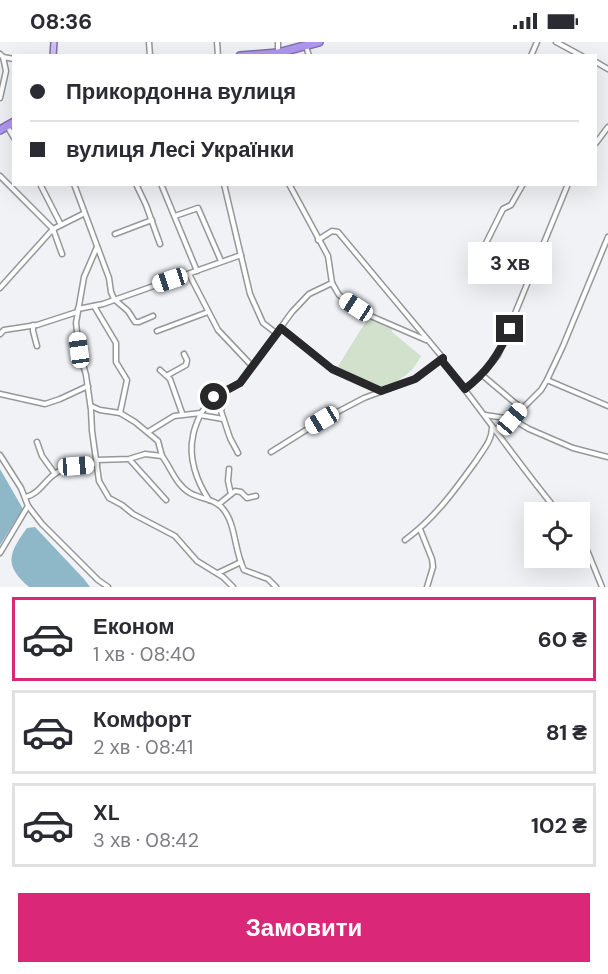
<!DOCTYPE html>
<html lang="uk">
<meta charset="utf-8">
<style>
body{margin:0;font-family:"DM Sans",sans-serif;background:#f2f2f3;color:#2b2b33;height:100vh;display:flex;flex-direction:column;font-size:22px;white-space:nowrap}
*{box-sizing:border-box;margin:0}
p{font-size:20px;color:#7c7c81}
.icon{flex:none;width:33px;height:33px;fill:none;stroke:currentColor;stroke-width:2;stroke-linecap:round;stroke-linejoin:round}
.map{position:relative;height:545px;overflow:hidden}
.details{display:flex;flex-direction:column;background:#fff;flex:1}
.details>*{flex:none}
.top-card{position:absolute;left:12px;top:12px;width:585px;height:132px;border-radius:0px;box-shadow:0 6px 24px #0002;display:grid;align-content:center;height:132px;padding:0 18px;background:#fff}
.tools{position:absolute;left:524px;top:460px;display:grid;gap:12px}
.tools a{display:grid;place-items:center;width:66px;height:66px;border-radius:0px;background:#fff;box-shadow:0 6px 24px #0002;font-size:30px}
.end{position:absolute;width:27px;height:27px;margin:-14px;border:8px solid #28282a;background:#fff;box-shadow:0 0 0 3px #fff}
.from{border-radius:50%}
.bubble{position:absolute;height:42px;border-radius:0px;background:#fff;box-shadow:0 6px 24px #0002;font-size:20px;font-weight:700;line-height:42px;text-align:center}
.car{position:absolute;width:18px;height:36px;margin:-18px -9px;border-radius:8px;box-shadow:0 0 4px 2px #0007;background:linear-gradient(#fff 24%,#345 0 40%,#fff 0 76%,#345 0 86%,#fff 0)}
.top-card b{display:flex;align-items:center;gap:21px;height:57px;font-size:22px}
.top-card b+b{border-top:2px solid #e1e1e2}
.top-card i{width:15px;height:15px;background:#2b2b33}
ul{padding:10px 0 0;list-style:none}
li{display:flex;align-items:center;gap:18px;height:84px;margin:0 12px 9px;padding:0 6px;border:3px solid #e1e1e2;border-radius:0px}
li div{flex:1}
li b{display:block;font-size:22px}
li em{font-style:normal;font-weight:700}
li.on{border-color:#db2777}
li>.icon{width:54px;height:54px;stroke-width:1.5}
.cta{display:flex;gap:12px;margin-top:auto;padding:12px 18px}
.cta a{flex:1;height:69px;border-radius:0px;background:#db2777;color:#fff;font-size:24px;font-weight:700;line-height:69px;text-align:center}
.status{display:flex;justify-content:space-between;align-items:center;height:42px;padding:0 30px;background:#fff;direction:ltr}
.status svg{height:16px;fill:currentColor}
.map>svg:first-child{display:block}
.green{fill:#d1e1cb}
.water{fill:#8eb7c8}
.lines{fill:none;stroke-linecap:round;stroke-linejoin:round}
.minor-casing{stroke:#96979b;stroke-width:7}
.major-casing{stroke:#8070ab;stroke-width:8}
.highway-casing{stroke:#8070ab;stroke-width:10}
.minor{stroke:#fff;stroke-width:4}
.major{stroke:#d0c1f6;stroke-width:5}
.highway{stroke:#b097f0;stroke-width:7}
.route{stroke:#28282a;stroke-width:8}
</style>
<div class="status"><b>08:36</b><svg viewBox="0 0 49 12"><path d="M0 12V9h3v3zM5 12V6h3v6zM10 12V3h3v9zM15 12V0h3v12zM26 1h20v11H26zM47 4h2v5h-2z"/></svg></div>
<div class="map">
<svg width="608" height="545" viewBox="0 0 608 545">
<rect width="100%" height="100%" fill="#f1f2f6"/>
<path class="green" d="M368,276l23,9 1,5 29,24c-9,18 -22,25 -40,33l-44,-21z"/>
<g class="water">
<path d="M0,427l23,40 -23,36z"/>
<path d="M35,485l49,52 6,8h-61c-26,-22 -20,-34 -2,-59z"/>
</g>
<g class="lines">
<defs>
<g id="minor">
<path d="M149,0l1,14"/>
<path d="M217,0l1,14"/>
<path d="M278,0v10"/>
<path d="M556,0l26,14"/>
<path d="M306,4l3,10"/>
<path d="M0,12l3,3 11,2"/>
<path d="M531,14l6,-14"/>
<path d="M596,20l12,7"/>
<path d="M0,56l6,-27 -3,-14"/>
<path d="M7,84l7,12"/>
<path d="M596,101l12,-16"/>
<path d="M0,134l53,53 9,25"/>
<path d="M40,142l21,41"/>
<path d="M74,142l35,94 2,14 3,7 14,12 7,11h4l14,-6"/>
<path d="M136,142l10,21 14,39"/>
<path d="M161,142l36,87"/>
<path d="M224,142l26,110 13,29 13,10"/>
<path d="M289,142l39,72 4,27 7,12 27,19 60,26"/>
<path d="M175,174l23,-8 23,53"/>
<path d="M115,192l37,-14"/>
<path d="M318,198l14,-9 6,1 105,126v4c40,49 75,102 116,151"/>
<path d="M486,201l17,-34 8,-4 12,-21"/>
<path d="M97,205l-13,30 -8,46 3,27 7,25 5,35 1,21 7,50 10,17 13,7 11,9 42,22 22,25 26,16 10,10"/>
<path d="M189,232l29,56 34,36"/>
<path d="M0,246l53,-59 30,-15"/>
<path d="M94,264l22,37v19l11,18 -7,33 15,9 23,19 4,15"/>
<path d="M78,267l25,-5 138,-49"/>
<path d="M33,283v6l4,15"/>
<path d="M281,286l51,41 49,22"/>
<path d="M157,289l51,-19"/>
<path d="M0,292l4,-4 33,-5 40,-13"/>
<path d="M160,328l10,9 12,34"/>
<path d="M168,333l18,-10 1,-5 -3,-6"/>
<path d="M482,333l39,33"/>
<path d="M547,338l61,26"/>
<path d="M465,347l17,-14 16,-20 70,-171"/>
<path d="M226,349l-5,20 9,27 8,15"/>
<path d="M0,352l45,10 15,-5 28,-13"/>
<path d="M91,364l9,4 20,3"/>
<path d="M201,371c-3,7 -7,15 -8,23 -5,22 4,46 16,64"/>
<path d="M200,373l23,4"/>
<path d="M485,373l27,4 17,10 44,19 35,9"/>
<path d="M495,388l17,-11 29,-29 6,-10 16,-34 45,-109"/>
<path d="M148,390l26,-16 27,-3 13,-16 26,-14 52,-71 17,-18 23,-11"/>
<path d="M37,400l5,14 13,18"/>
<path d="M271,410l51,-32 42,-22 51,-19 27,-20"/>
<path d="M0,413l21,33 7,18 14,18 56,56 10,7"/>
<path d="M97,418l32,-1 16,-5 17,2c9,12 14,29 28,37 10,6 26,6 33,16 13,15 11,41 21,61l24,9 8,8"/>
<path d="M130,418l36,40"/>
<path d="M229,427l-1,12 3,13"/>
<path d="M26,455c13,-3 19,-17 30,-24 12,-8 27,-8 41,-9"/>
<path d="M219,462l16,-13 6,1 6,6 9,-2"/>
<path d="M420,487l12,30 1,8 -6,20"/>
<path d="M579,495l8,13 15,37"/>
<path d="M405,498c30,-22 50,-50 71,-79 6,-10 16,-20 16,-33"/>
<path d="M0,511l28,-47"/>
<path d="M218,531l23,-11"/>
</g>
<path id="major" d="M53,14l1,-14"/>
<g id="highway">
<path d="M240,14l38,-3 41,-11"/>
<path d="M0,88l14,-8"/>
</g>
</defs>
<use href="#minor" class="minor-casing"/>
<use href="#major" class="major-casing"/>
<use href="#highway" class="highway-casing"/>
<use href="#minor" class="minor"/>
<use href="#major" class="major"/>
<use href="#highway" class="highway"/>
</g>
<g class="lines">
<path class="route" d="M214,355l26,-14 41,-55 51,41 49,22 34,-12 28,-21v4l22,27c22,-17 34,-35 45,-60"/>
</g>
</svg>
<div class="tools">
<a><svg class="icon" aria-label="locate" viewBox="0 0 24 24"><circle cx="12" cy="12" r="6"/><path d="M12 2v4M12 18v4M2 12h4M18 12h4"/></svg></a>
</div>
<i class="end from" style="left:214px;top:355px"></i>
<i class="end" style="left:510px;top:287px"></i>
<div class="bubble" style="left:468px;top:200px;width:84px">3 хв</div>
<i class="car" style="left:170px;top:238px;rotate:252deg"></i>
<i class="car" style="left:356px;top:265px;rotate:303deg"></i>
<i class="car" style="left:79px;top:308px;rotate:352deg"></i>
<i class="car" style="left:512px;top:377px;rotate:40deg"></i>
<i class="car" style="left:322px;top:378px;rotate:239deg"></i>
<i class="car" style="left:76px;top:424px;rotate:86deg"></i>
<div class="top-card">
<b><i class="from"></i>Прикордонна вулиця</b>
<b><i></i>вулиця Лесі Українки</b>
</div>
</div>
<section class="details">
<ul>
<li class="on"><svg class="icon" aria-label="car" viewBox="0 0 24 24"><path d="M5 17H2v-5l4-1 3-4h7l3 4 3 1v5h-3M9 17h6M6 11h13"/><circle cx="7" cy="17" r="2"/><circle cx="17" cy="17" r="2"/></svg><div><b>Економ</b><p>1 хв · 08:40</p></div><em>60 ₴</em></li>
<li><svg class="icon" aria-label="car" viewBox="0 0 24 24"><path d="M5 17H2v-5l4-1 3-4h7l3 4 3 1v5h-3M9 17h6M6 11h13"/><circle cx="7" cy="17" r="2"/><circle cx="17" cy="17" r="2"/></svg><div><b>Комфорт</b><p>2 хв · 08:41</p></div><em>81 ₴</em></li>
<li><svg class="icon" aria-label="car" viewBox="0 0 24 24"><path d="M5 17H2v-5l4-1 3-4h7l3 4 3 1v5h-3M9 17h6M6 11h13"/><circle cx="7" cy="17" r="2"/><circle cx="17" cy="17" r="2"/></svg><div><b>XL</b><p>3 хв · 08:42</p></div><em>102 ₴</em></li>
</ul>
<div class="cta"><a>Замовити</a></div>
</section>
